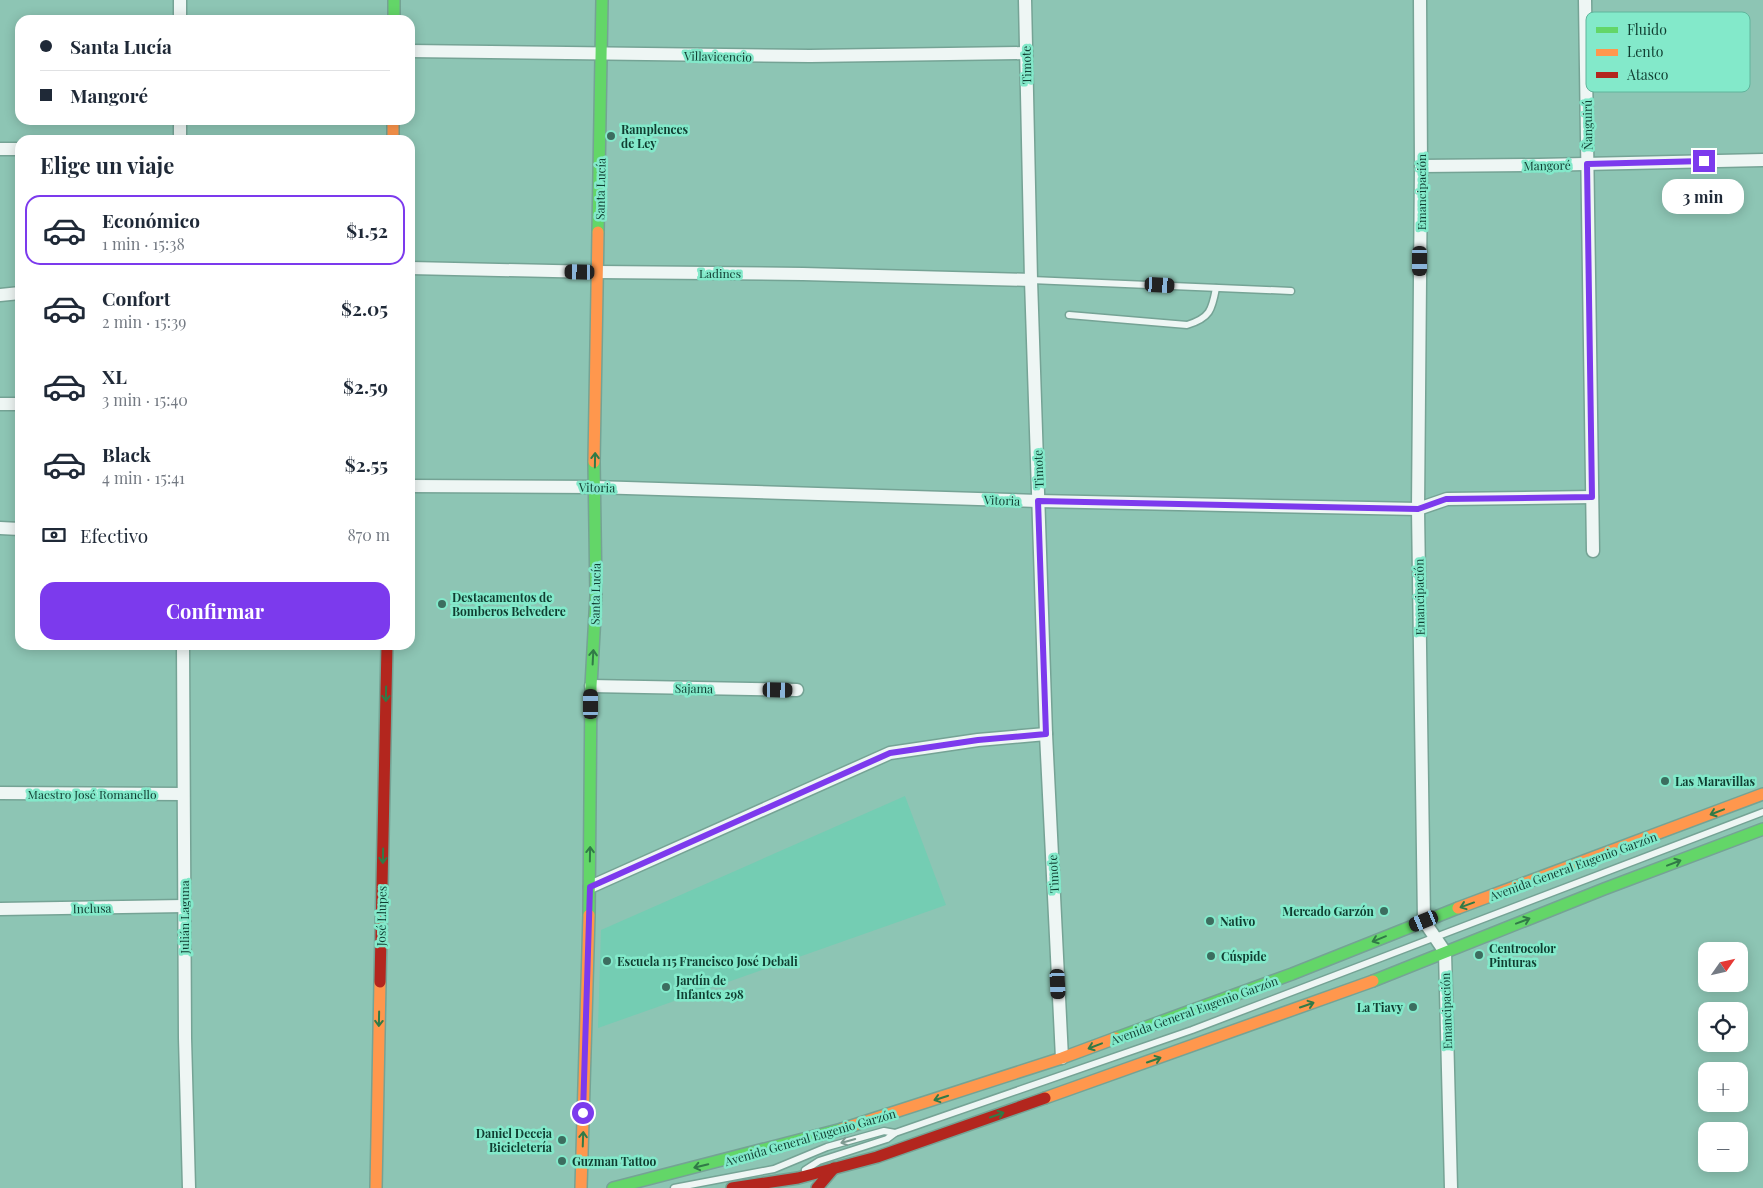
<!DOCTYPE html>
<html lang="es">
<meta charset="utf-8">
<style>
body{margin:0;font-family:"Playfair Display",serif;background:#f2f2f3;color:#1f2937;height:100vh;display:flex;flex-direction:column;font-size:19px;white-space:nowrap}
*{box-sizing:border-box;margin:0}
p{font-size:16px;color:#747a83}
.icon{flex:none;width:28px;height:28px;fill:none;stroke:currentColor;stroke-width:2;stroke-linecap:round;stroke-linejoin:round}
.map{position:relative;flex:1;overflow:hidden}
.side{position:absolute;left:15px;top:135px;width:400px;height:515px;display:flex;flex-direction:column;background:#fff;border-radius:15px;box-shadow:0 2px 12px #0003}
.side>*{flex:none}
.banner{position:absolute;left:15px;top:15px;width:400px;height:110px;border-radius:15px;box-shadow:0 2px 12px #0003;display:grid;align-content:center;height:110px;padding:0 25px;background:#fff}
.needle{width:32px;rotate:56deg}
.buttons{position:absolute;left:1698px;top:942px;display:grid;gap:10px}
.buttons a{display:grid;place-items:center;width:50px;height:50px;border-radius:10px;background:#fff;box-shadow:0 2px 12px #0003;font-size:25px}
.end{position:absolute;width:22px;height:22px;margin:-11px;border:6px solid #7c3aed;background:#fff;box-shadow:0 0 0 2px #fff}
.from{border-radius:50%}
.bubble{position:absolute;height:35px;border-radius:15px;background:#fff;box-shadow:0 2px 12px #0003;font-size:16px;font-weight:700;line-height:35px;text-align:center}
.car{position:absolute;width:15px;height:30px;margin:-15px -8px;border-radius:6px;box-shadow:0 0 4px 1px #0007;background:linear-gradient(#222 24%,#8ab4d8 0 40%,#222 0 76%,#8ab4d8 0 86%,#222 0)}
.banner b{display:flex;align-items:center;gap:18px;height:48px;font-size:19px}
.banner b+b{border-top:1px solid #e0e1e3}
.banner i{width:12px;height:12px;background:#1f2937}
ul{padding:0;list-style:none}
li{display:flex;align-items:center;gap:15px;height:70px;margin:0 10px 8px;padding:0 15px;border:2px solid transparent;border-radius:15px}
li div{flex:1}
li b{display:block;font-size:19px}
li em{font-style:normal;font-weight:700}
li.active{border-color:#7c3aed}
li>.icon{width:45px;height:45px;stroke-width:1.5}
h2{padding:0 25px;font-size:22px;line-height:60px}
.pay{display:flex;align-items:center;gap:12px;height:55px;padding:0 25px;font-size:19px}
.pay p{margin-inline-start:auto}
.action{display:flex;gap:10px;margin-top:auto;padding:10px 25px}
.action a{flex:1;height:58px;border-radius:15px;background:#7c3aed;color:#fff;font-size:20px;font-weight:700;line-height:58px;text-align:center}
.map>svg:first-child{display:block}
.built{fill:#74cdb3}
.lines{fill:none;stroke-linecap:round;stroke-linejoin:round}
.lane-casing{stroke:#75a395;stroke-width:9}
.street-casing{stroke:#75a395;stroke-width:15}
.fast-casing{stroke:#75a395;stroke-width:14}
.slow-casing{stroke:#75a395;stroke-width:14}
.jam-casing{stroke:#75a395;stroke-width:14}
.lane{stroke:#eef6f4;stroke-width:6}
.street{stroke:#eef6f4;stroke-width:12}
.fast{stroke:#63d668;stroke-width:11}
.slow{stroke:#ff974d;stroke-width:11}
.jam{stroke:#b3261e;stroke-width:11}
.oneway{stroke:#317a47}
.oneway2{stroke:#7f9a92}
.route{stroke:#7c3aed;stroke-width:6}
.poi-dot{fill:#3c6d5f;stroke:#83e9ca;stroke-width:2}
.labels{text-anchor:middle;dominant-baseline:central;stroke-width:5;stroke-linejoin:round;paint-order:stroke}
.street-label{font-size:12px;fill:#103d31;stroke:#83e9ca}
.poi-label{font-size:12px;font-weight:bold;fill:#103d31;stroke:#83e9ca;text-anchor:start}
.key{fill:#83e9ca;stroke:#60b59c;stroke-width:1}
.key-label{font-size:14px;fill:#103d31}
</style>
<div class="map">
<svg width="1763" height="1188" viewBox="0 0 1763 1188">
<rect width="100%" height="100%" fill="#8dc5b4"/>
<path class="built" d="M905,796l41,109 -348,123 3,-98z"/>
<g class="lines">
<defs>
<g id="lane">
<path d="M1031,280l260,11"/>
<path d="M1069,315l118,10c23,-7 25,-15 29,-37"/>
<path d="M805,1170l14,-9 68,-22 8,-6 297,-103 571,-218"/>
<path d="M674,1188l100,-19 53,-22 57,-16 11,2"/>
</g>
<g id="street">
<path d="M1025,0l6,280 15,454 16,324"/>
<path d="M1420,0l1,166 -3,343 6,412 21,31 6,236"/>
<path d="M1585,0l8,551"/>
<path d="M180,20v-20"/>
<path d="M410,51l400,5 216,-3"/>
<path d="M180,120v20"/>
<path d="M0,149h20"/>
<path d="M1421,166l118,-1 224,-5"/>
<path d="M410,268l188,4 205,2 228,6"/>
<path d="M0,295l20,-2"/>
<path d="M0,404h20"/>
<path d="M410,486l184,1 444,14 380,8 29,-10 145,-2"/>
<path d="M0,528l20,1"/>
<path d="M183,645l2,393 4,150"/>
<path d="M591,686l206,4"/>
<path d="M0,793l183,1"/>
<path d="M590,887l300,-134 88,-13 68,-6"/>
<path d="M0,909l184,-3"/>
</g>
<g id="fast">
<path d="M394,0v20"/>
<path d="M598,232l4,-232"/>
<path d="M589,915l2,-229 5,-90 -2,-134"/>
<path d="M1373,981l231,-92 159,-60"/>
<path d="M1116,1038l176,-64 166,-66"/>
<path d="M613,1188l229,-59"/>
</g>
<g id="slow">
<path d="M393,120v20"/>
<path d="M594,462l4,-230"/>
<path d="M1458,908l305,-114"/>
<path d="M1045,1098l328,-117"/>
<path d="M842,1129l220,-71 54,-20"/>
<path d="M376,1188l4,-206"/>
<path d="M581,1188l8,-273"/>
</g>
<g id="jam">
<path d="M380,982l7,-337"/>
<path d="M732,1188l66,-10 79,-21 168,-59"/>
<path d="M817,1188l17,-20"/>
</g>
</defs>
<use href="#lane" class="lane-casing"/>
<use href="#street" class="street-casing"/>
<use href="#fast" class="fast-casing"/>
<use href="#slow" class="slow-casing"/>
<use href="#jam" class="jam-casing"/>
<use href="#lane" class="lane"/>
<use href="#street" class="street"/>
<use href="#fast" class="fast"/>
<use href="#slow" class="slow"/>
<use href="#jam" class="jam"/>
</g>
<defs><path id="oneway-shaft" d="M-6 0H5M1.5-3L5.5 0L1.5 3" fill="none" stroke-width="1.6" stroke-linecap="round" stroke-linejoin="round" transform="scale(1.25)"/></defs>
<g class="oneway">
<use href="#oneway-shaft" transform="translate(595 460) rotate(-89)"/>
<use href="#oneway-shaft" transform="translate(593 657) rotate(-87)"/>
<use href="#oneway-shaft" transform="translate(386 694) rotate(91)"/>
<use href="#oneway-shaft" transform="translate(1717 812) rotate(159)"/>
<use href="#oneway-shaft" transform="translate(590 854) rotate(-89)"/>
<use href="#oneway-shaft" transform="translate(383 856) rotate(91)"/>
<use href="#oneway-shaft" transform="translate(1674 863) rotate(-21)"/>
<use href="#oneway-shaft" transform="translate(1467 905) rotate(160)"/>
<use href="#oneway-shaft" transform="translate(1523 921) rotate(-21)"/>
<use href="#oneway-shaft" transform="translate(1379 939) rotate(158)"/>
<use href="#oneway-shaft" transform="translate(1307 1005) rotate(-19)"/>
<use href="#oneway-shaft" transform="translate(379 1019) rotate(91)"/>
<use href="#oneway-shaft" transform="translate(1095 1046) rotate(159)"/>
<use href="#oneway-shaft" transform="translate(1154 1060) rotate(-19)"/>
<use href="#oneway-shaft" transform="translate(941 1098) rotate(162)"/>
<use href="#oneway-shaft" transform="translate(997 1115) rotate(-19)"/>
<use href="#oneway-shaft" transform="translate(583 1139) rotate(-88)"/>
<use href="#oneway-shaft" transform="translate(701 1166) rotate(166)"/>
</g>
<use class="oneway2" href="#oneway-shaft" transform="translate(848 1141) rotate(164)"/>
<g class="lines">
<path class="route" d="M583,1113l7,-226 300,-134 88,-13 68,-6 -8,-233 380,8 28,-10 146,-2 -5,-333 117,-3"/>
</g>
<g class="poi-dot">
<circle cx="611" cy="136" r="5"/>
<circle cx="442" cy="604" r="5"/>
<circle cx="1665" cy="781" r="5"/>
<circle cx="1384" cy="911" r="5"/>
<circle cx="1210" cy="921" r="5"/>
<circle cx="1479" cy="955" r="5"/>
<circle cx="1211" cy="956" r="5"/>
<circle cx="607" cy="961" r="5"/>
<circle cx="666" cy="987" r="5"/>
<circle cx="1413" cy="1007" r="5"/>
<circle cx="562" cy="1140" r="5"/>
<circle cx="562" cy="1161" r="5"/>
</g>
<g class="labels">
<g class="street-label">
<text transform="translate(718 56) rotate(1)">Villavicencio</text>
<text transform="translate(1026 65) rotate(-91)">Timote</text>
<text transform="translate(1587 125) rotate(-91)">Ñanguirú</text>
<text transform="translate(1547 165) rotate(-1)">Mangoré</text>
<text transform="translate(600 189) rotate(-89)">Santa Lucía</text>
<text transform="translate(1421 192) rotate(-90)">Emancipación</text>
<text x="720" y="273">Ladines</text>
<text transform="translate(1038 469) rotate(-92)">Timote</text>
<text transform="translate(597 487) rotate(1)">Vitoria</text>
<text transform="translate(1002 500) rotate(2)">Vitoria</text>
<text transform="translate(595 594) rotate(-89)">Santa Lucía</text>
<text transform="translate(1419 597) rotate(-91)">Emancipación</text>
<text transform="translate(694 688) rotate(1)">Sajama</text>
<text x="92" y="794">Maestro José Romanello</text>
<text transform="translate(1573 866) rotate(-20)">Avenida General Eugenio Garzón</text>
<text transform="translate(1053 874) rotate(-93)">Timote</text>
<text transform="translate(92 908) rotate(-1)">Inclusa</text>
<text transform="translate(381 916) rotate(-89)">José Llupes</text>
<text transform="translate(184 917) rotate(-90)">Julián Laguna</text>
<text transform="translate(1194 1010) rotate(-20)">Avenida General Eugenio Garzón</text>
<text transform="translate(1446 1011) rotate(-92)">Emancipación</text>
<text transform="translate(810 1137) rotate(-16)">Avenida General Eugenio Garzón</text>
</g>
<g class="poi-label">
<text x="621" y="129">Ramplences<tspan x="621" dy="14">de Ley</tspan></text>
<text x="452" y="597">Destacamentos de<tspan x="452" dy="14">Bomberos Belvedere</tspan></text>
<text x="1675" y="781">Las Maravillas</text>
<text x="1374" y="911" text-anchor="end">Mercado Garzón</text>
<text x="1220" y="921">Nativo</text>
<text x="1489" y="948">Centrocolor<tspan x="1489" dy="14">Pinturas</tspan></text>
<text x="1221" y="956">Cúspide</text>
<text x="617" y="961">Escuela 115 Francisco José Debali</text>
<text x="676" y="980">Jardín de<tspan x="676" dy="14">Infantes 298</tspan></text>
<text x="1403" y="1007" text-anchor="end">La Tiavy</text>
<text x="552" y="1133" text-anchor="end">Daniel Deceja<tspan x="552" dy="14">Bicicletería</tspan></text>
<text x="572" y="1161">Guzman Tattoo</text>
</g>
</g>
<rect x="1586" y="12" width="164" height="80" rx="8" class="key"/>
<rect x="1596" y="27" width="22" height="6" fill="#63d668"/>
<rect x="1596" y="49" width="22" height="7" fill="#ff974d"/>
<rect x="1596" y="72" width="22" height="6" fill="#b3261e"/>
<g class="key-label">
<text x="1627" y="35">Fluido</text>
<text x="1627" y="57">Lento</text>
<text x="1627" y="80">Atasco</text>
</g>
</svg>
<div class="buttons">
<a><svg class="needle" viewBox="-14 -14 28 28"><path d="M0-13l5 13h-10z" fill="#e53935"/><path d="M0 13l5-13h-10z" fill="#747a83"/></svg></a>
<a><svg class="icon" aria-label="locate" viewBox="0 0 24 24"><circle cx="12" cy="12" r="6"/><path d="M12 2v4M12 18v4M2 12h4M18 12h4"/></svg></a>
<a>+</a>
<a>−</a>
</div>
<i class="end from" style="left:583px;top:1113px"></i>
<i class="end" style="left:1704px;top:161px"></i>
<div class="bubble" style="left:1662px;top:179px;width:82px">3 min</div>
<i class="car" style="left:1420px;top:261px;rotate:180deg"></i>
<i class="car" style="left:580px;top:272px;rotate:271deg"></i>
<i class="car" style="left:1160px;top:285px;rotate:93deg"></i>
<i class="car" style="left:778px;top:690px;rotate:91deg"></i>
<i class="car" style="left:591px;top:704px;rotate:0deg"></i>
<i class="car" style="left:1424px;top:921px;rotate:248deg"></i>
<i class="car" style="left:1058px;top:984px;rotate:177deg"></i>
<div class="banner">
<b><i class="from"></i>Santa Lucía</b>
<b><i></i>Mangoré</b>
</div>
<section class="side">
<h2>Elige un viaje</h2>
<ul>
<li class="active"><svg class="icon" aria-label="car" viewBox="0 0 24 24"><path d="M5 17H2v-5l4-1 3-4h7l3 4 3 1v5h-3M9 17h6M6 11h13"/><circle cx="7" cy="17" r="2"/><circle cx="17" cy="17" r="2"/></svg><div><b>Económico</b><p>1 min · 15:38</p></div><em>$1.52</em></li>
<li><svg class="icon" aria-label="car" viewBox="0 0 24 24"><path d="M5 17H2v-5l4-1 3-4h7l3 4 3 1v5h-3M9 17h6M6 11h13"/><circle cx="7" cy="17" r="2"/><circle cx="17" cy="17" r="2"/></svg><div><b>Confort</b><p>2 min · 15:39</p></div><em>$2.05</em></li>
<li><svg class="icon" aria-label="car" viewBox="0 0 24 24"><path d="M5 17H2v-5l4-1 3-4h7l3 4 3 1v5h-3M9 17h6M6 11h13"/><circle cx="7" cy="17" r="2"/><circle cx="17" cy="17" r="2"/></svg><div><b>XL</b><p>3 min · 15:40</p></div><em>$2.59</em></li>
<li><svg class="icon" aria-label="car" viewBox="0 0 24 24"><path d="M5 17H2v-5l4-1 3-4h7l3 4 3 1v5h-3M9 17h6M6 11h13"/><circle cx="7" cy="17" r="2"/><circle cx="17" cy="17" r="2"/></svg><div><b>Black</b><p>4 min · 15:41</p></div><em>$2.55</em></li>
</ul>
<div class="pay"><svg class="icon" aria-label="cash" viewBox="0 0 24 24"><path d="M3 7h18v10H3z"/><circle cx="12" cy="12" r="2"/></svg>Efectivo<p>870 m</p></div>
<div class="action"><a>Confirmar</a></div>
</section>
</div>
